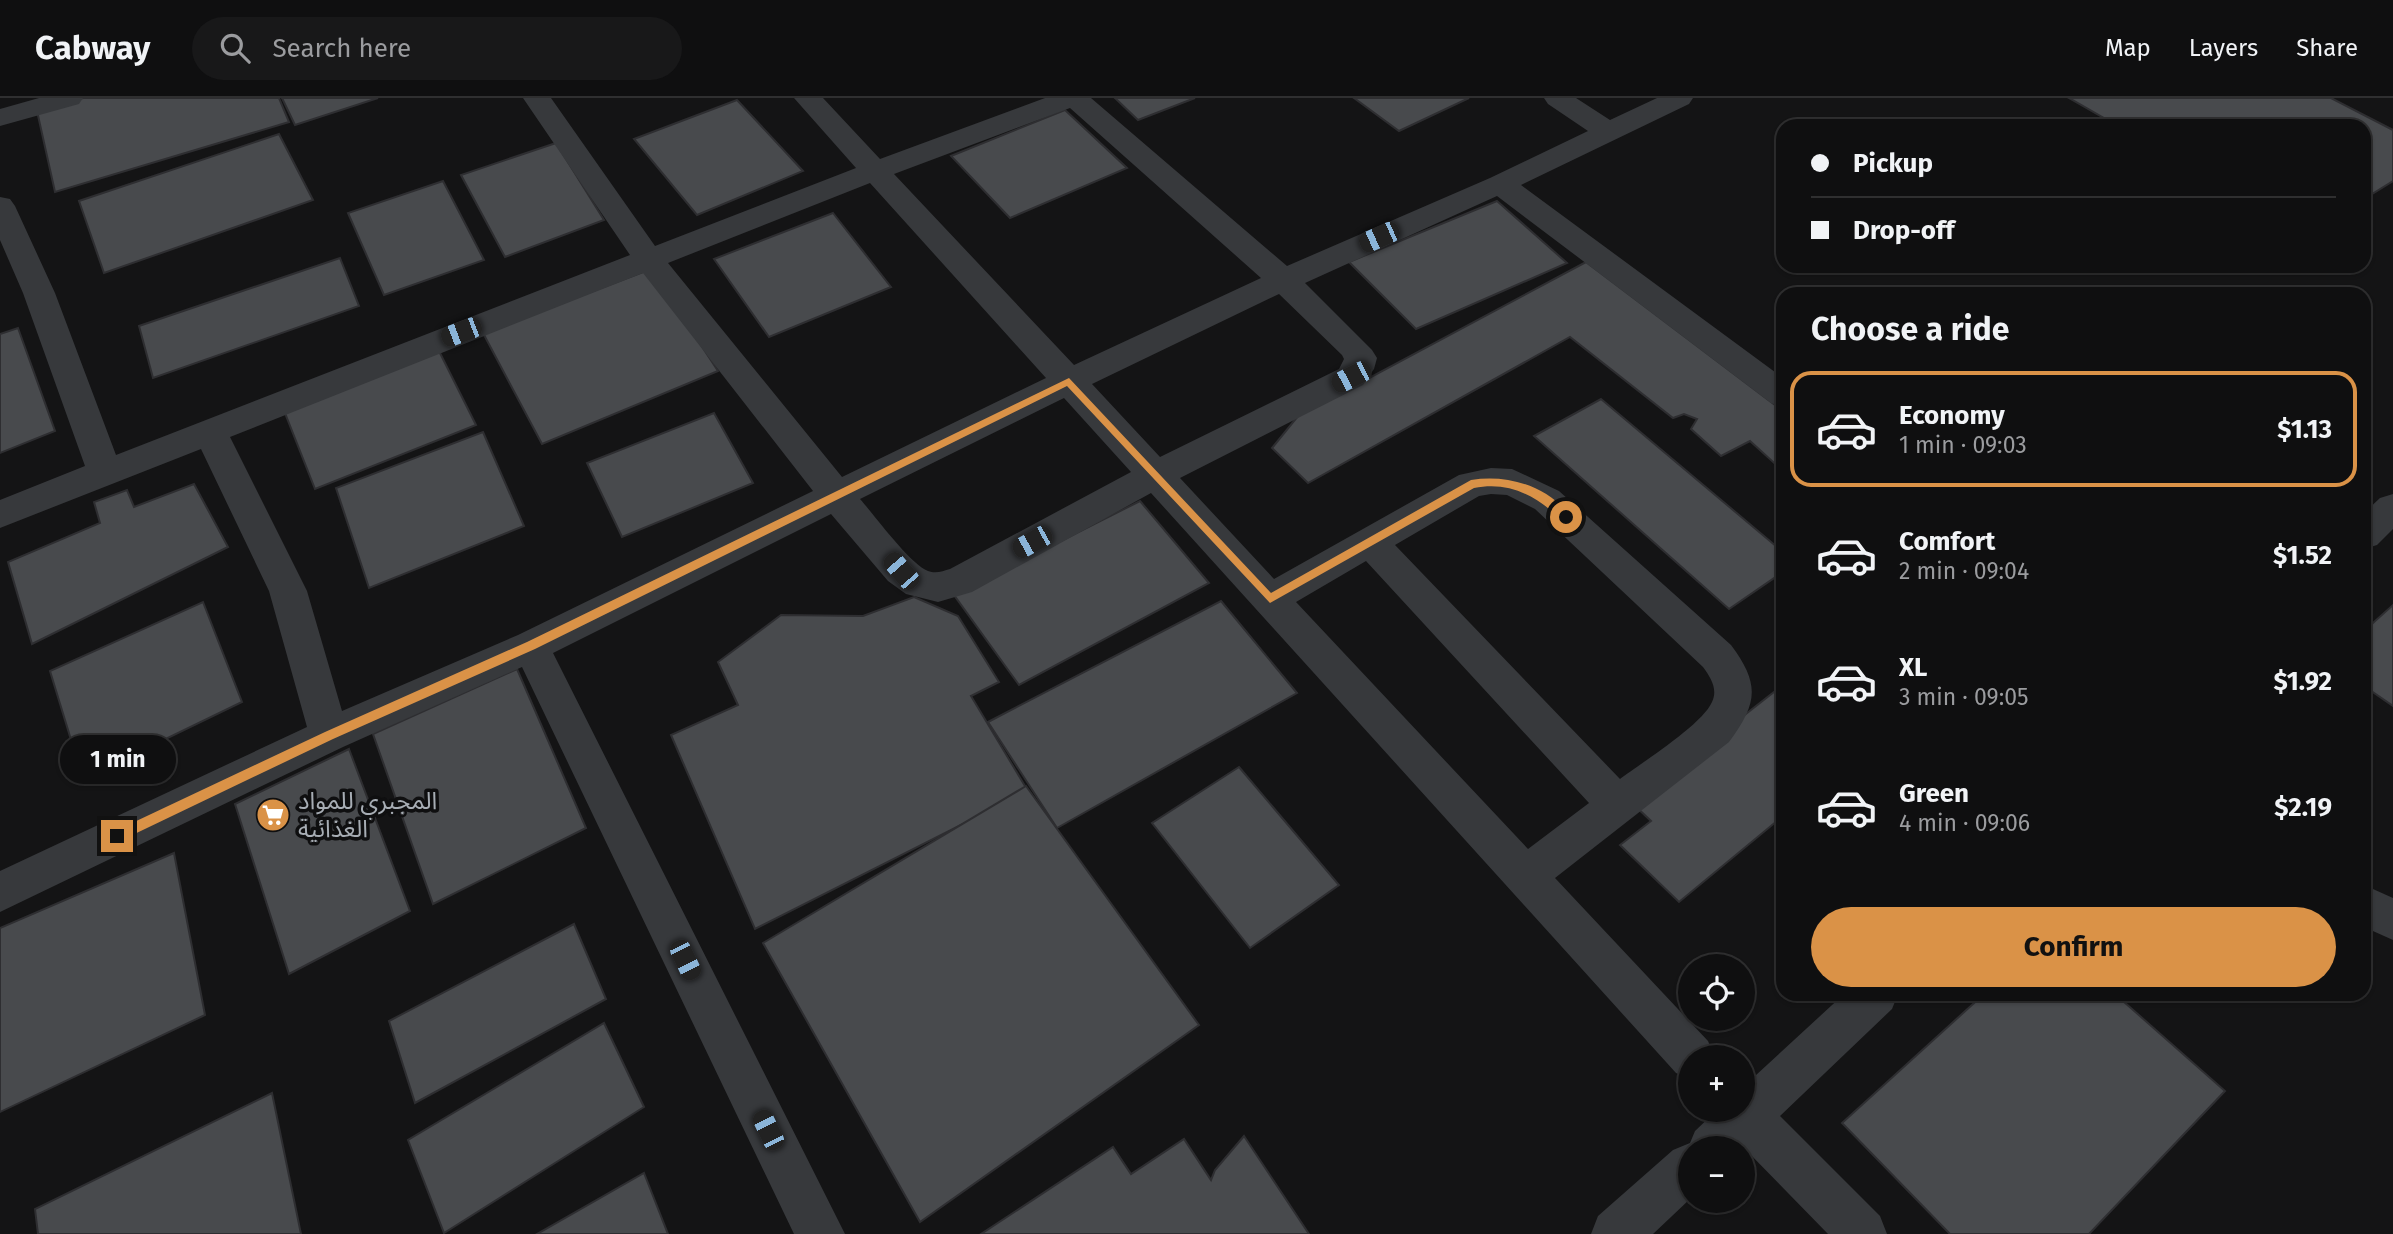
<!DOCTYPE html>
<meta charset="utf-8">
<style>
body{margin:0;font-family:"Fira Sans","Noto Sans Arabic",sans-serif;background:#181819;color:#f1f3f6;height:100vh;display:flex;flex-direction:column;font-size:26px;white-space:nowrap}
*{box-sizing:border-box;margin:0}
p{font-size:23px;color:#9b9c9f}
.icon{flex:none;width:38px;height:38px;fill:none;stroke:currentColor;stroke-width:2;stroke-linecap:round;stroke-linejoin:round}
.map{position:relative;flex:1;overflow:hidden}
.sheet{position:absolute;left:1776px;top:189px;width:595px;height:714px;display:flex;flex-direction:column;background:#0f0f10;border-radius:21px;box-shadow:0 2px 5px #0004,0 0 0 2px #2f2f30}
.sheet>*{flex:none}
.top-card{position:absolute;left:1776px;top:21px;width:595px;height:154px;border-radius:21px;box-shadow:0 2px 5px #0004,0 0 0 2px #2f2f30;display:grid;align-content:center;height:154px;padding:0 35px;background:#0f0f10}
.tools{position:absolute;left:1678px;top:856px;display:grid;gap:14px}
.tools a{display:grid;place-items:center;width:77px;height:77px;border-radius:50%;background:#0f0f10;box-shadow:0 2px 5px #0004,0 0 0 2px #2f2f30;font-size:35px}
.end{position:absolute;width:32px;height:32px;margin:-16px;border:9px solid #da9247;background:#111;box-shadow:0 0 0 4px #111}
.from{border-radius:50%}
.bubble{position:absolute;height:49px;border-radius:24px;background:#0f0f10;box-shadow:0 2px 5px #0004,0 0 0 2px #2f2f30;font-size:23px;font-weight:700;line-height:49px;text-align:center}
.car{position:absolute;width:21px;height:42px;margin:-21px -10px;border-radius:9px;box-shadow:0 0 5px 2px #0007;background:linear-gradient(#222 24%,#8ab4d8 0 40%,#222 0 76%,#8ab4d8 0 86%,#222 0)}
.top-card b{display:flex;align-items:center;gap:24px;height:66px;font-size:26px}
.top-card b+b{border-top:2px solid #2f2f30}
.top-card i{width:18px;height:18px;background:#f1f3f6}
ul{padding:0;list-style:none}
li{display:flex;align-items:center;gap:21px;height:116px;margin:0 14px 10px;padding:0 21px;border:4px solid transparent;border-radius:21px}
li div{flex:1}
li b{display:block;font-size:26px}
li em{font-style:normal;font-weight:700}
li.selected{border-color:#da9247}
li>.icon{width:63px;height:63px;stroke-width:1.5}
h2{padding:0 35px;font-size:32px;line-height:84px}
.action{display:flex;gap:14px;margin-top:auto;padding:14px 35px}
.action a{flex:1;height:80px;border-radius:42px;background:#da9247;color:#111;font-size:28px;font-weight:700;line-height:80px;text-align:center}
header{display:flex;align-items:center;gap:42px;box-sizing:border-box;height:98px;padding:0 35px;background:#0f0f10;border-bottom:2px solid #2f2f30}
header strong{font-size:33px}
nav{display:flex;gap:38px;margin-inline-start:auto;font-size:24px}
.search{width:490px;height:63px;background:#181819;display:flex;align-items:center;gap:18px;box-sizing:border-box;padding:0 24px;border-radius:38px;color:#9b9c9f;font-size:26px}
.map>svg:first-child{display:block}
.building{fill:#484a4d;stroke:#2e2e31;stroke-width:2}
.lines{fill:none;stroke-linecap:round;stroke-linejoin:round}
.minor{fill:#37393c;fill-rule:evenodd}
.route{fill:#da9247}
.labels{text-anchor:middle;dominant-baseline:central;stroke-width:7;stroke-linejoin:round;paint-order:stroke}
.poi-label{font-size:24px;fill:#a7adb4;stroke:#0f0f10;text-anchor:start}
</style>
<header>
<strong>Cabway</strong>
<div class="search"><svg class="icon" aria-label="search" viewBox="0 0 24 24"><circle cx="10" cy="10" r="6"/><path d="M15 15l6 6"/></svg>Search here</div>
<nav><a>Map</a><a>Layers</a><a>Share</a></nav>
</header>
<div class="map">
<svg width="2393" height="1136" viewBox="0 0 2393 1136">
<rect width="100%" height="100%" fill="#141415"/>
<g class="building">
<path d="M83,0h196l10,24 -234,70 -18,-81z"/>
<path d="M282,0h96l-83,27z"/>
<path d="M1115,0h80l-57,22z"/>
<path d="M1354,0h115l-70,33z"/>
<path d="M2069,0h262l62,32v51l-29,18v-73h-246z"/>
<path d="M737,2l66,71 -106,44 -63,-76z"/>
<path d="M1065,12l62,58 -117,50 -59,-62z"/>
<path d="M279,36l34,66 -209,73 -25,-72z"/>
<path d="M556,45l48,77 -99,37 -44,-82z"/>
<path d="M443,83l41,79 -100,35 -36,-82z"/>
<path d="M1497,103l70,62 -151,66 -67,-67z"/>
<path d="M833,115l58,74 -122,50 -55,-78z"/>
<path d="M340,160l19,48 -206,72 -14,-52z"/>
<path d="M1586,164l197,149v60l-33,-30 -29,15 -30,-27 6,-10 -13,-5 -11,4 -103,-81 -262,146 -36,-35 26,-32z"/>
<path d="M651,171l67,102 -176,73 -59,-111z"/>
<path d="M18,230l37,103 -55,22v-119z"/>
<path d="M438,251l38,76 -161,64 -32,-81z"/>
<path d="M1601,301l182,153v20l-54,37 -195,-173z"/>
<path d="M714,315l39,70 -131,54 -35,-74z"/>
<path d="M483,334l41,94 -155,62 -33,-100z"/>
<path d="M194,386l34,63 -196,97 -24,-82 92,-39 -6,-21 33,-12 7,17z"/>
<path d="M1140,403l69,82 -190,102 -65,-90z"/>
<path d="M914,499l44,19 41,66 -28,14 57,95 -273,138 -84,-194 67,-30 -20,-43 63,-47 82,1z"/>
<path d="M1221,503l76,92 -240,135 -69,-106z"/>
<path d="M203,504l39,100 -159,77 -33,-108z"/>
<path d="M2393,507v101l-29,-20v-55z"/>
<path d="M517,571l69,159 -153,76 -60,-170z"/>
<path d="M1783,587v131l-104,86 -59,-57 31,-24 -19,-18z"/>
<path d="M349,651l61,162 -121,63 -54,-170z"/>
<path d="M1239,669l100,118 -89,63 -98,-125z"/>
<path d="M1026,688l173,239 -279,197 -157,-279z"/>
<path d="M174,755l31,162 -205,97v-184z"/>
<path d="M574,826l32,75 -191,104 -26,-82z"/>
<path d="M1984,896h131l110,97 -136,143h-139l-108,-111z"/>
<path d="M604,925l40,84 -200,126 -36,-93z"/>
<path d="M272,995l29,141h-263l-3,-25z"/>
<path d="M1244,1038l65,98h-328l132,-87 18,27 53,-35 27,41 4,-10z"/>
<path d="M644,1075l24,61h-131z"/>
</g>
<g class="lines">
<g class="minor">
<path d="M39,0h44l-4,6 -79,22v-17z"/>
<path d="M523,0h28l104,148 201,-78 -62,-70h29l57,61 165,-61h46l196,168 203,-88 98,-47 -40,-27 -4,-6h32l34,22 47,-22h36l-4,6 -168,81 262,193v29l-12,-4 -274,-207 -192,87 67,67 5,8 -3,11 -11,16 -183,93 94,101 185,-104 32,-7 21,1 47,22 172,154c29,39 27,58 -2,97l-174,136 153,163 7,16h-25v22l-14,-6 -525,-580 -179,99 -34,10 -32,-8 -18,-13 -57,-67 -278,139 292,581h-51l-272,-567 -179,80 -343,165v-41l307,-144 -38,-136 -68,-142 -201,79v-28l85,-34 -62,-173 -23,-53v-43l10,2 5,7 40,87 61,162 514,-200zM1070,10l191,170 -187,87 -180,-191zM870,85l176,195 -204,99 -174,-214zM643,175l170,218 -295,144 -176,76 -35,-120 -77,-154zM1279,196l63,61 2,4 -5,10 -179,88 -68,-73zM1064,300l67,74 -181,97c-7,2 -14,5 -22,2 -18,-7 -53,-55 -68,-72zM1491,396l16,1 28,14 168,158c8,11 15,22 9,35 -10,23 -71,61 -92,77l-225,-234 84,-49zM1366,463l223,242 -61,46 -232,-247z"/>
<path d="M2393,396v35l-16,16 -13,4v-36l16,-15z"/>
<path d="M2364,787l29,13v42l-29,-13z"/>
<path d="M1844,896h54l-6,15 -112,107 100,100 7,18h-59l-83,-85 -2,2v-3h-53v51l-37,35h-62l7,-18 75,-66 17,-7 5,-12 22,-21h26v-23z"/>
</g>
</g>
<path class="route" d="M1069,280l202,215 200,-113c37,-6 77,6 100,37l-1,3h-8c-26,-24 -52,-39 -88,-32l-204,115 -203,-217 -532,263 -202,90 -211,101h-9v-8l212,-100 202,-90z"/>
<defs>
<symbol id="supermarket-disc" viewBox="-11 -11 22 22"><circle r="9.5" fill="#da9247" stroke="#0f0f10"/><path d="M-6-5.5h2.5l.6 2H6L4.5 2H-2.5L-4.4-4H-6ZM-1.5 3.2a1.3 1.3 0 1 0 .1 0ZM3 3.2a1.3 1.3 0 1 0 .1 0Z" fill="#fff"/></symbol>
</defs>
<g fill-rule="evenodd">
<use href="#supermarket-disc" x="254" y="698" width="38" height="38"/>
</g>
<g class="labels">
<g class="poi-label">
<text x="298" y="703">المجبري للمواد<tspan x="298" dy="28">الغذائية</tspan></text>
</g>
</g>
</svg>
<div class="tools">
<a><svg class="icon" aria-label="locate" viewBox="0 0 24 24"><circle cx="12" cy="12" r="6"/><path d="M12 2v4M12 18v4M2 12h4M18 12h4"/></svg></a>
<a>+</a>
<a>−</a>
</div>
<i class="end from" style="left:1566px;top:419px"></i>
<i class="end" style="left:117px;top:738px"></i>
<div class="bubble" style="left:60px;top:637px;width:116px">1 min</div>
<i class="car" style="left:1379px;top:139px;rotate:246deg"></i>
<i class="car" style="left:461px;top:234px;rotate:249deg"></i>
<i class="car" style="left:1351px;top:279px;rotate:243deg"></i>
<i class="car" style="left:1032px;top:444px;rotate:241deg"></i>
<i class="car" style="left:901px;top:473px;rotate:319deg"></i>
<i class="car" style="left:685px;top:862px;rotate:154deg"></i>
<i class="car" style="left:768px;top:1032px;rotate:334deg"></i>
<div class="top-card">
<b><i class="from"></i>Pickup</b>
<b><i></i>Drop-off</b>
</div>
<section class="sheet">
<h2>Choose a ride</h2>
<ul>
<li class="selected"><svg class="icon" aria-label="car" viewBox="0 0 24 24"><path d="M5 17H2v-5l4-1 3-4h7l3 4 3 1v5h-3M9 17h6M6 11h13"/><circle cx="7" cy="17" r="2"/><circle cx="17" cy="17" r="2"/></svg><div><b>Economy</b><p>1 min · 09:03</p></div><em>$1.13</em></li>
<li><svg class="icon" aria-label="car" viewBox="0 0 24 24"><path d="M5 17H2v-5l4-1 3-4h7l3 4 3 1v5h-3M9 17h6M6 11h13"/><circle cx="7" cy="17" r="2"/><circle cx="17" cy="17" r="2"/></svg><div><b>Comfort</b><p>2 min · 09:04</p></div><em>$1.52</em></li>
<li><svg class="icon" aria-label="car" viewBox="0 0 24 24"><path d="M5 17H2v-5l4-1 3-4h7l3 4 3 1v5h-3M9 17h6M6 11h13"/><circle cx="7" cy="17" r="2"/><circle cx="17" cy="17" r="2"/></svg><div><b>XL</b><p>3 min · 09:05</p></div><em>$1.92</em></li>
<li><svg class="icon" aria-label="car" viewBox="0 0 24 24"><path d="M5 17H2v-5l4-1 3-4h7l3 4 3 1v5h-3M9 17h6M6 11h13"/><circle cx="7" cy="17" r="2"/><circle cx="17" cy="17" r="2"/></svg><div><b>Green</b><p>4 min · 09:06</p></div><em>$2.19</em></li>
</ul>
<div class="action"><a>Confirm</a></div>
</section>
</div>
